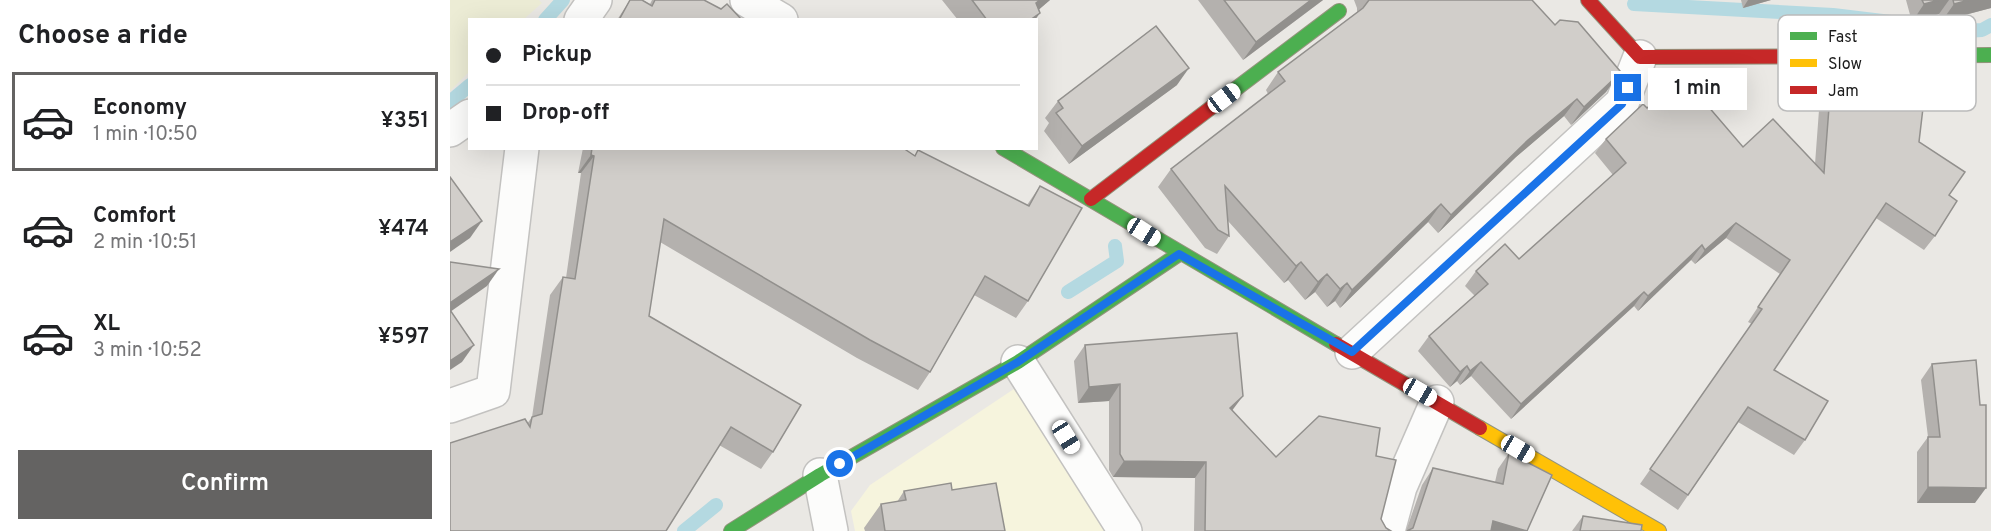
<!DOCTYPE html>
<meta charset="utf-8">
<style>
body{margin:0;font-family:Overpass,sans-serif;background:#f2f2f2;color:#202124;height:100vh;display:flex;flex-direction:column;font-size:22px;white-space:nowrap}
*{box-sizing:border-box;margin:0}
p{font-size:20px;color:#757577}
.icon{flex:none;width:33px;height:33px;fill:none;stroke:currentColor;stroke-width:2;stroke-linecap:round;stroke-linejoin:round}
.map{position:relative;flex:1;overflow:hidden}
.side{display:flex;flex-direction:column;background:#fff;width:450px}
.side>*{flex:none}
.banner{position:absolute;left:18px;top:18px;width:570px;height:132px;border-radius:0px;box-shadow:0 6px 24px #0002;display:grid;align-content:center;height:132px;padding:0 18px;background:#fff}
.end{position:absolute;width:27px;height:27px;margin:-14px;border:8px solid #1a73e8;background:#fff;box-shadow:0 0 0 3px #fff}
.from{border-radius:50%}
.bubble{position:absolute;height:42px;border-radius:0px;background:#fff;box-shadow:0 6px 24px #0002;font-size:20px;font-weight:600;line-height:42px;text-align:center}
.car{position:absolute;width:18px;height:36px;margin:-18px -9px;border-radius:8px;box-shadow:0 0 4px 2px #0007;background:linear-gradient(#fff 24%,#345 0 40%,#fff 0 76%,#345 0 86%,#fff 0)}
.banner b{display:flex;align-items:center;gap:21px;height:57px;font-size:22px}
.banner b+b{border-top:2px solid #e0e0e0}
.banner i{width:15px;height:15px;background:#202124}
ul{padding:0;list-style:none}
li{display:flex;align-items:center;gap:18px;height:99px;margin:0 12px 9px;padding:0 6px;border:3px solid transparent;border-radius:0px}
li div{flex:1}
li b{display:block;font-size:22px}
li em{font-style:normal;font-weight:600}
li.active{border-color:#646362}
li>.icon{width:54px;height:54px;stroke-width:1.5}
h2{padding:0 18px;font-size:27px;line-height:72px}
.cta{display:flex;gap:12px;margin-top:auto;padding:12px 18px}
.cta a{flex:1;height:69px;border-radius:0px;background:#646362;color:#fff;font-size:24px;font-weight:600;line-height:69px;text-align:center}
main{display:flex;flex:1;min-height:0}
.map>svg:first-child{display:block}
.education{fill:#f6f4dd}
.farmland{fill:#ececd5}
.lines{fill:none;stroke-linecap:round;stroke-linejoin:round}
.stream{stroke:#b4d9e1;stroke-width:14}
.street-casing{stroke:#c3c2c0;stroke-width:36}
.fast-casing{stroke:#93947c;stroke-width:16}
.slow-casing{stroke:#93947c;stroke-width:16}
.jam-casing{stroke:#93947c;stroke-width:16}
.street{stroke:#fcfcfb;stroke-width:33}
.fast{stroke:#4caf50;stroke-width:14}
.slow{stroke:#ffc107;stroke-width:14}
.jam{stroke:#c62828;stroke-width:14}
.wall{fill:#b4b1ae}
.shaded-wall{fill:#92908d}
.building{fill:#d1ceca;stroke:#92908d;stroke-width:1.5}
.route{stroke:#1a73e8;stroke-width:8}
.key{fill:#fff;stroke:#bbb;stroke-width:1.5}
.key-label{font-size:16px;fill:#1c1c1c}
</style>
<main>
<section class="side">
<h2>Choose a ride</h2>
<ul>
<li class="active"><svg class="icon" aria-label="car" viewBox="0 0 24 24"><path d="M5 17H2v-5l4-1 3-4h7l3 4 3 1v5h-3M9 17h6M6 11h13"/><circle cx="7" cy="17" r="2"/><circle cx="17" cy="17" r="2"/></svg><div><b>Economy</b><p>1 min · 10:50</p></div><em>¥351</em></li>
<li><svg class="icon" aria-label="car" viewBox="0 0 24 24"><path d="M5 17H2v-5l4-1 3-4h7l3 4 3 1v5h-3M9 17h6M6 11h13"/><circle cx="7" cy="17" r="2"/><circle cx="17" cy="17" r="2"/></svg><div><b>Comfort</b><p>2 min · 10:51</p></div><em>¥474</em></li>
<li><svg class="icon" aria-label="car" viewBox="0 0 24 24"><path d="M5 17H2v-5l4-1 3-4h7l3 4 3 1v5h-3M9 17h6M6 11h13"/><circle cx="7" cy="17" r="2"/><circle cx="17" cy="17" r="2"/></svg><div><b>XL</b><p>3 min · 10:52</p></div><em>¥597</em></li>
</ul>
<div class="cta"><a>Confirm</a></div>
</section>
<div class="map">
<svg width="1541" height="531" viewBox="0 0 1541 531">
<rect width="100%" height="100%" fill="#eae8e4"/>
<path class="education" d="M570,385l95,146h-260l-4,-20 19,-26z"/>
<path class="farmland" d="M0,0h89l3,3 -18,16 -54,1 -1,52 -19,19z"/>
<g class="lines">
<g class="stream">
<path d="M1184,4l199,11 132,16 17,-1 9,-5"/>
<path d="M95,20l18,-20"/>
<path d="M0,102l20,-17"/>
<path d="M618,292l49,-31 -2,-15"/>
<path d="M234,531l32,-26"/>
</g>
<defs>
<g id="street">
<path d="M297,0l34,20"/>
<path d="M131,20l14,-20"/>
<path d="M0,130l20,-14"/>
<path d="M902,352l270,-249 18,-46"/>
<path d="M568,362l107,169"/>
<path d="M0,406l43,-15 29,-243"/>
<path d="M370,475l11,56"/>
<path d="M938,531l12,-44 37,-85"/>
</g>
<g id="fast">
<path d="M1420,56l121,-1"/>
<path d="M779,94l110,-83"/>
<path d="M553,148l333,196"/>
<path d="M281,531l89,-56 198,-113 161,-108"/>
</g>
<path id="slow" d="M1030,428l179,103"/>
<g id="jam">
<path d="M1138,0l52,57 230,-1"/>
<path d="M641,199l138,-105"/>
<path d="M886,344l144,84"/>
</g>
</defs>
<use href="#street" class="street-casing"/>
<use href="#fast" class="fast-casing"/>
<use href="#slow" class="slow-casing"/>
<use href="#jam" class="jam-casing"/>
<use href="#street" class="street"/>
<use href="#fast" class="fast"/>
<use href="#slow" class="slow"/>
<use href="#jam" class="jam"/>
</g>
<g class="wall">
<path d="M180,0h12l8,4 2,-4h52l38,20h-125z"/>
<path d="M492,0h108l-11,9 -4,11h-77z"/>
<path d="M748,0h125l-80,60z"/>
<path d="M904,0h178l23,25 64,49 -13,18 -35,33 -7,-9 -48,41 -78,76 -10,-11 -88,86 -5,-7 -8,6 -12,-15 -10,8 -17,-20 -4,3 -56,-62 1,15 -12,18 -12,-6 -47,-61 13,-18 97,-75 -2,-4 12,-18 79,-60v-4z"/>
<path d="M1291,0h30l-28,8z"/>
<path d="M1456,0h85v8l-49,13 -3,-7 -27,8z"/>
<path d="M1382,68l71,20 16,54 30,53 -14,41 -11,14 -48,-32 -102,152 31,70 -11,15 -56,-33 -60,88 -38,-26 112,-160 -4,-2 32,-48 -54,-36 -31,26 -4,-4 -53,51 -4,-5 -123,113 -40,-43 -11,9 -3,-4 -7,6 -32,-36 11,-15 46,-40 -10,-10 11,-15 43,-12 94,-84 -18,-22 11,-14 41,-31 96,39 72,17 6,-81z"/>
<path d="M727,85l-108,79 -25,-33 5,-8 -4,-5 13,-17z"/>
<path d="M133,148h320l12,8 3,-6 109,55 13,-19 -12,115 -12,17 -42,-23 -44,77 -12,18 -61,-32 -197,-116 -11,74 124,136 -12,17 -42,-24 -269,86 82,-114 18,-122 13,-18 3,1 15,-105h-3z"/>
<path d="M635,345l147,66 44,46 100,-1 5,63 5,9 5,3h-197l1,-53 -82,-1 -4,-7v-69l-31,2 -4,-42z"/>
<path d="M1482,364l43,139h-58v-51l11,-15 -7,-57z"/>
<path d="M1059,453l18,78h-121l16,-46 11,-17 62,14 3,-13z"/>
<path d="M502,490l53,41h-140l-1,-3 17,-24 16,-2 7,-11z"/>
<path d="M1133,516l58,15h-69z"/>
</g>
<g class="shaded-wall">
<path d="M590,0h10l-23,20 9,-17z"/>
<path d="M861,0h12l-80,60 13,-18z"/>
<path d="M1298,0h23l-28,8z"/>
<path d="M1489,0h10l-10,14 -27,8 12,-18z"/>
<path d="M1519,0h22v8l-49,13 12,-17z"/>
<path d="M590,13l-5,7h-5z"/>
<path d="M739,68l-12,17 -108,79 13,-18z"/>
<path d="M1169,74l-13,18 -35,33 13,-18z"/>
<path d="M1127,99l-13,17 -48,41 -78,76 13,-18 77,-75z"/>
<path d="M141,155l3,1 -13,17h-3z"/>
<path d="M991,204l-13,18 -88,86 12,-18z"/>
<path d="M32,221l-12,17 -20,14v-10z"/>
<path d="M1286,223l-10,15 -31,26 10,-14z"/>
<path d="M1252,245l-11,15 -53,51 10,-15z"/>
<path d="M851,262l-13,18 -4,3 12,-17z"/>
<path d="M49,269l-12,17 -37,26v-9z"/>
<path d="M877,274l-12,18 -10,8 13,-18z"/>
<path d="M897,283l-12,18 -8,6 13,-18z"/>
<path d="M1194,292l-10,14 -123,113 10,-15z"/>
<path d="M24,345l-12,17 -12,8v-9z"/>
<path d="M1031,362l-10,14 -11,9 10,-14z"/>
<path d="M1017,366l-10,15 -7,6 10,-15z"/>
<path d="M670,384l-11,17 -31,2 11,-16z"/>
<path d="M793,396l-12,16 -1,-4z"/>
<path d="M674,461l82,1 -11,16 -82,-1z"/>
<path d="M1478,487l58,1 -11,15h-58z"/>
<path d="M1043,521l34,10h-40z"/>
</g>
<g class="building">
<path d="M180,0h12l10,6 3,-6h49l17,9 6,-5 15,16h-123z"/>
<path d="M522,0h68l-4,3 4,10 -10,7h-43z"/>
<path d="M774,0h87l-55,42z"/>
<path d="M919,0h163l23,25 5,-5 18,2 42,49 -1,3 -35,33 -7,-8 -49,41 -77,75 -10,-11 -89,86 -5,-7 -7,6 -13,-15 -9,8 -17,-20 -5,4 -71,-80 4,50 -11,-6 -47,-61 114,-88 -7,-9 85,-64z"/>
<path d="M1472,0h17l-15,4z"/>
<path d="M1503,0h16l-15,4z"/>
<path d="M706,26l33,42 -107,78 -26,-33 7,-5 -5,-7z"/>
<path d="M1382,68l72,9 -1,11 22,3 -6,51 46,30 -16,23 8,6 -22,35 -49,-33 -112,167 54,31 -23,39 -57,-33 -60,88 -38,-26 112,-160 -4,-2 32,-47 -54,-37 -31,27 -3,-5 -54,51 -4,-4 -123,112 -40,-42 -11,9 -3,-5 -7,6 -31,-36 59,-52 -12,-13 29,-27 14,15 107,-96 -20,-24 37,-35 4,4 36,-31 60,70 30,-28 51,54z"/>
<path d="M142,148h311l12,8 3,-6 111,56 11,-20 42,22 -54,93 -43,-25 -55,96 -60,-32 -206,-121 -15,97 152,89 -28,47 -42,-25 -65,104h-216v-88l75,-24 5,8 2,-10 10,-3 21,-137 12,2 19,-123 -3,-1z"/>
<path d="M0,177l32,44 -32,21z"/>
<path d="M0,262l49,7 -49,34z"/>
<path d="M0,310l24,35 -24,16z"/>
<path d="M787,333l6,63 -13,12 46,49 43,-41 61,12 -4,28 20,4 -15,59 5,9 5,3h-186l1,-69 -82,-1 -4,-7v-70l-31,3 -4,-42z"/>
<path d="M1526,360l4,45h6v83l-58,-1v-50h12l-8,-73z"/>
<path d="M1059,453l43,22 -25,56 -34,-10 -2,10h-84l6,-3 20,-60 70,16z"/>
<path d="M501,483l1,7 44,-7 9,48h-120l-4,-27 25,-4 -2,-9z"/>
<path d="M1133,516l59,9 -1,6h-61z"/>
</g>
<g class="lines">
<path class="route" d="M390,464l178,-102 161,-108 173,98 270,-248 6,-16"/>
</g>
<rect x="1328" y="15" width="198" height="96" rx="9" class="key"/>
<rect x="1340" y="32" width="27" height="8" fill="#4caf50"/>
<rect x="1340" y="59" width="27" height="8" fill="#ffc107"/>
<rect x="1340" y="86" width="27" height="8" fill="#c62828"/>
<g class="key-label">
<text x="1378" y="42">Fast</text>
<text x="1378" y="69">Slow</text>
<text x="1378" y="96">Jam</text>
</g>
</svg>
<i class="end from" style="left:390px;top:464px"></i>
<i class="end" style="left:1178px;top:88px"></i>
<div class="bubble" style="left:1198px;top:68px;width:99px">1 min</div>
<i class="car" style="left:774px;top:98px;rotate:53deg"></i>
<i class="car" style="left:694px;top:232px;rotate:122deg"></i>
<i class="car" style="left:970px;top:392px;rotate:120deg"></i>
<i class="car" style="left:616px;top:437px;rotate:148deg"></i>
<i class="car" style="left:1068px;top:449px;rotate:120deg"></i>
<div class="banner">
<b><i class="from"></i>Pickup</b>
<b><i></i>Drop-off</b>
</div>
</div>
</main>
